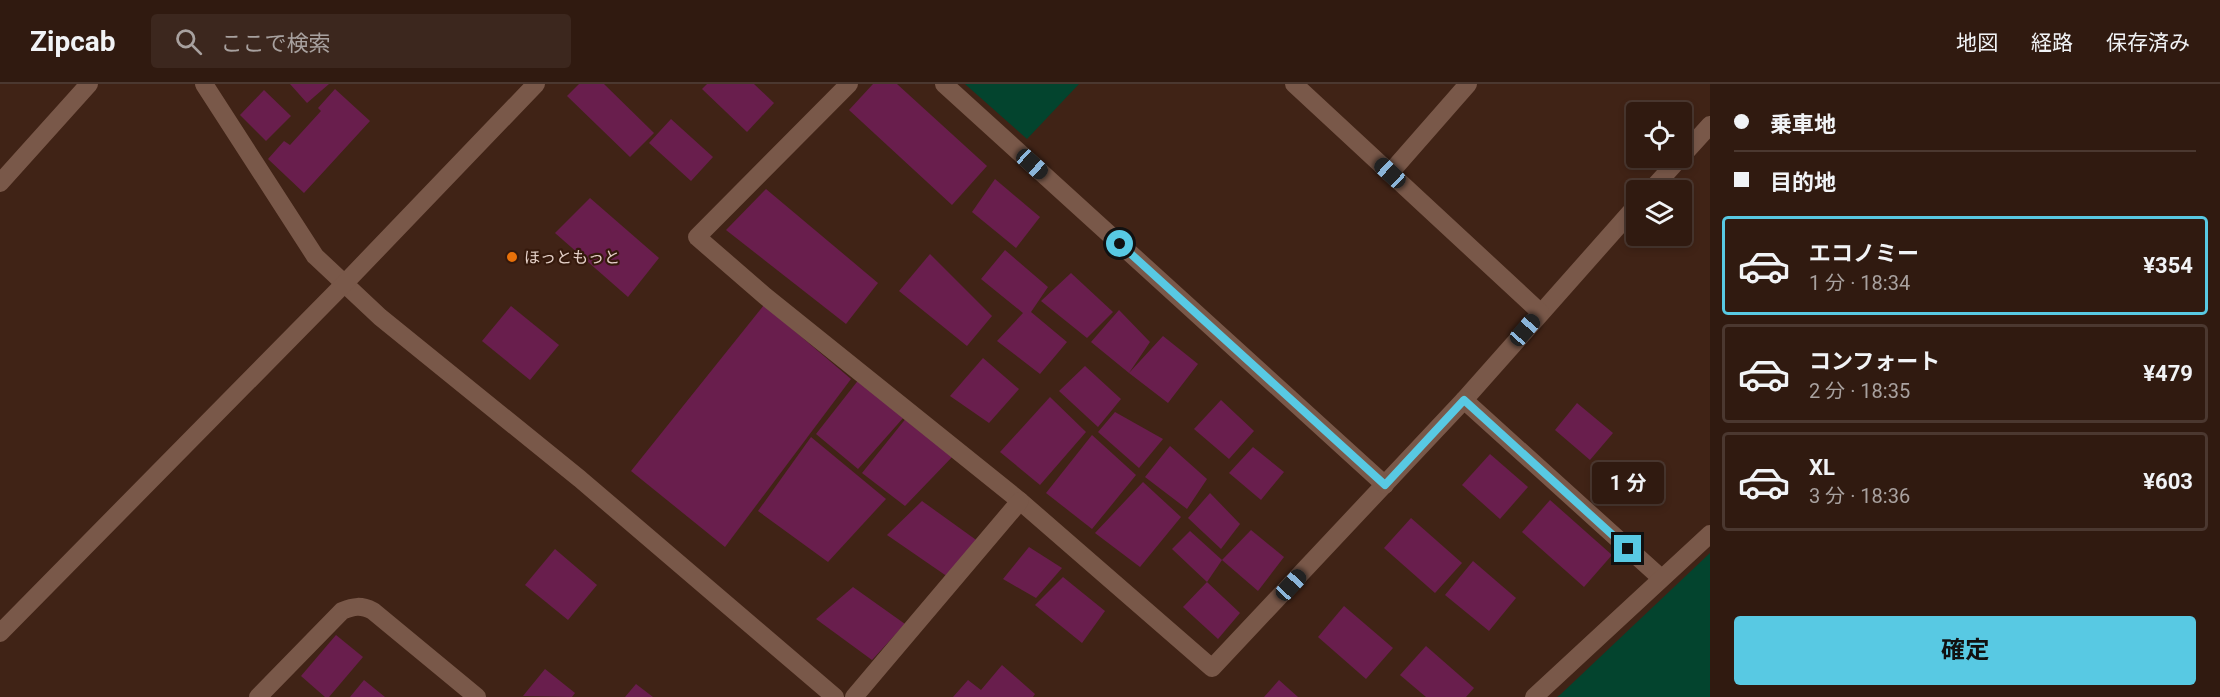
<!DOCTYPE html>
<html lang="ja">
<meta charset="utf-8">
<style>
body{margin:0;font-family:Roboto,"Noto Sans JP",sans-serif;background:#3c271e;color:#f1f3f6;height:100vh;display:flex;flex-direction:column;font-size:22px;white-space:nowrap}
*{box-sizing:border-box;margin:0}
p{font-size:20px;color:#a8a19f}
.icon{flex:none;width:33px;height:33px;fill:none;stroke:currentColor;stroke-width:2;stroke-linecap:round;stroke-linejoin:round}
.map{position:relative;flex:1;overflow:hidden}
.panel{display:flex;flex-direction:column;background:#301a10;width:510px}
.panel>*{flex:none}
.top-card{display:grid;align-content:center;height:132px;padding:0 24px;background:#301a10}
.buttons{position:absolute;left:1626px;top:18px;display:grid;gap:12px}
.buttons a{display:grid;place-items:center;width:66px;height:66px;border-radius:6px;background:#301a10;box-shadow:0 3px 9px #0003,0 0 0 2px #4b3830;font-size:30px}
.end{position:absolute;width:27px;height:27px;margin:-14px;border:8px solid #58c9e3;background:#111;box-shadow:0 0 0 3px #111}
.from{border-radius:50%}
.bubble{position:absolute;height:42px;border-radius:6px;background:#301a10;box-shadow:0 3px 9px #0003,0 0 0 2px #4b3830;font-size:20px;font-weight:700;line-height:42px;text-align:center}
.car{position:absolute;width:18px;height:36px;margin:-18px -9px;border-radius:8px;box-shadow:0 0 4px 2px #0007;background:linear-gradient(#222 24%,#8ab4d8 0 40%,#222 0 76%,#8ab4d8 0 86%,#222 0)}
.top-card b{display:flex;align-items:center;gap:21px;height:57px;font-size:22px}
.top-card b+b{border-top:2px solid #4b3830}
.top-card i{width:15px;height:15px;background:#f1f3f6}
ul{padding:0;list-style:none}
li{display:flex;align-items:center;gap:18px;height:99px;margin:0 12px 9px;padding:0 12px;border:3px solid #4b3830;border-radius:6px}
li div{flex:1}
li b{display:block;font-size:22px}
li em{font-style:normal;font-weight:700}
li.selected{border-color:#58c9e3}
li>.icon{width:54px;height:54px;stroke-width:1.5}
.cta{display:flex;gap:12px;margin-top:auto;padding:12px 24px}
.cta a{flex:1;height:69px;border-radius:6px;background:#58c9e3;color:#111;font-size:24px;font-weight:700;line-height:69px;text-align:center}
header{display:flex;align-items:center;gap:36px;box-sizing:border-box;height:84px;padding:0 30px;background:#301a10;border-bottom:2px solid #4b3830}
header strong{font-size:28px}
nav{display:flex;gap:33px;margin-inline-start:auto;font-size:21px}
.search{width:420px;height:54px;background:#3c271e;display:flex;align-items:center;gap:15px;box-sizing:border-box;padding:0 21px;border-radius:6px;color:#a8a19f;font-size:22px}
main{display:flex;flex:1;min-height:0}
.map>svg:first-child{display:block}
.green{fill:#03442e}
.building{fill:#691e4d}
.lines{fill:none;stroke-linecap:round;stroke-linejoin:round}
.minor{stroke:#795849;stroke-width:18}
.route{stroke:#58c9e3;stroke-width:8}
.food-dot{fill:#e8710a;stroke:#35190c;stroke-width:2}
.labels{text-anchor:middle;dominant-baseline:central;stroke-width:4.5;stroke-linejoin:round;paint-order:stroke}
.poi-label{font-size:16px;fill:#e4d0c8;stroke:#35190c;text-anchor:start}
</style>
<header>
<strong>Zipcab</strong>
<div class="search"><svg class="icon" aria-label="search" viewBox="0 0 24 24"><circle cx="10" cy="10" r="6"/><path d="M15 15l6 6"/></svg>ここで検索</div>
<nav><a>地図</a><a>経路</a><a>保存済み</a></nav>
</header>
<main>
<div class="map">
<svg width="1710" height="613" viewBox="0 0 1710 613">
<rect width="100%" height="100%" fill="#402316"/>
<g class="green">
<path d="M965,0h114l-52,55z"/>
<path d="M1710,469v144h-153l4,-3z"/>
</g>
<g class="building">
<path d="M290,0h39l-22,19z"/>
<path d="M579,0h25l50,49 -24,24 -63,-61z"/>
<path d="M707,0h47l20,19 -27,29 -45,-43z"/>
<path d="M873,0h24l90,82 -35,39 -103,-95z"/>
<path d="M335,5l35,32 -66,72 -36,-34 16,-18 6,4 31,-34 -3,-3z"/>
<path d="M264,6l27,26 -25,25 -26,-26z"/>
<path d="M671,35l42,38 -22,24 -42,-38z"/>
<path d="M995,95l45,38 -24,31 -44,-36z"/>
<path d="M766,105l112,94 -32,41 -120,-94z"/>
<path d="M590,114l69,60 -31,39 -73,-64z"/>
<path d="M1005,166l43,37 -17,25 36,30 -27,32 -43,-33 26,-28 -42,-34z"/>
<path d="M930,170l62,62 -25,30 -68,-55z"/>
<path d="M1071,189l42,39 -26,26 -46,-37z"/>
<path d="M764,221l87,74 -126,168 -94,-76z"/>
<path d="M511,222l48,39 -29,35 -48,-39z"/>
<path d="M1119,226l31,32 -21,31 34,-37 35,28 -30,39 -39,-30 -38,-31z"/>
<path d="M983,274l36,31 -30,34 -39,-27z"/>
<path d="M1085,282l36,33 -23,28 -39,-36z"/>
<path d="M860,294l44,39 -46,52 -42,-35z"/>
<path d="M1050,313l36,35 -46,53 -40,-33z"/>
<path d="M1221,316l33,31 -25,28 -35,-30z"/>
<path d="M1577,319l36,30 -23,27 -35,-30z"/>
<path d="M1115,328l48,27 -24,29 -41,-36z"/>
<path d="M907,333l48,37 -50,52 -43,-33z"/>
<path d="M1092,351l44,40 -44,54 -46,-36z"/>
<path d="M811,353l75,62 -58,63 -70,-51z"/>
<path d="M1170,362l37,33 -20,30 -42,-32z"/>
<path d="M1253,363l31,25 -23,28 -32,-27z"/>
<path d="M1490,370l38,33 -28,32 -38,-34z"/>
<path d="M1143,398l38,35 -41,50 -45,-34z"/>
<path d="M1210,409l30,31 -19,25 -33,-31z"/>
<path d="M1550,416l62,55 -28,32 -62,-55z"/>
<path d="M922,417l57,41 -31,35 -61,-42z"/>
<path d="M1411,434l51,45 -27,30 -51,-45z"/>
<path d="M1251,446l33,27 -26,34 -36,-31z"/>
<path d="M1190,447l32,29 -15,22 -35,-33z"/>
<path d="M1029,463l33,21 -26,30 -33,-19z"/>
<path d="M555,465l42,36 -29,35 -43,-35z"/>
<path d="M1473,477l43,37 -27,33 -44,-36z"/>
<path d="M1063,493l42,34 -23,32 -47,-38z"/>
<path d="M1207,498l33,31 -22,26 -35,-32z"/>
<path d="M853,503l52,37 -33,36 -56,-41z"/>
<path d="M1344,522l49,42 -27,31 -48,-42z"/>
<path d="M336,551l27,22 -34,40h-4l-24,-21z"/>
<path d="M1426,562l48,42 -8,9h-40l-26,-22z"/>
<path d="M1002,581l33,29 -2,3h-80l15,-17 13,10z"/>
<path d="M545,585l30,24 -3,4 -49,-1z"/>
<path d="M364,596l21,17h-35z"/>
<path d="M1279,596l19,17h-34z"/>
<path d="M636,600l17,13h-28z"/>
</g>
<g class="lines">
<g class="minor">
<path d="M204,0l111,172 65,61 200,162 255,218"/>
<path d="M849,0l-152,153 68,59 255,205 192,167 252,-268 172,-194"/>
<path d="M944,0l441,401"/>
<path d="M1294,0l246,228"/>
<path d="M1682,72l28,-31"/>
<path d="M1390,89l78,-89"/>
<path d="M0,99l89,-99"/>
<path d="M1651,106l29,-32"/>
<path d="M1464,316l197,178"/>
<path d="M0,549l344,-349 192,-200"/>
<path d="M258,613l84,-86c12,-5 19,-6 31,0l104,86"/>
<path d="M854,613l166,-196"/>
<path d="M1534,613l176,-163"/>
</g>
</g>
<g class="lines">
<path class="route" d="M1120,160l265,241 79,-85 164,149"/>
</g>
<circle class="food-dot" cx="512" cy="173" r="6"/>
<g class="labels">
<g class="poi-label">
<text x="524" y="173">ほっともっと</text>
</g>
</g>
</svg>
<div class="buttons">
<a><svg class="icon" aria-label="locate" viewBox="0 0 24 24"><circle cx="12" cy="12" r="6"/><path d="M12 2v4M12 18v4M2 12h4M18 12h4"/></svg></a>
<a><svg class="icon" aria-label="layers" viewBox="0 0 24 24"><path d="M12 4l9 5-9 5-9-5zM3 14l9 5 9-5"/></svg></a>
</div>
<i class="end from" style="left:1120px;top:160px"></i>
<i class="end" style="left:1628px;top:465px"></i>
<div class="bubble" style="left:1592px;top:378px;width:72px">1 分</div>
<i class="car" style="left:1032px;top:80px;rotate:132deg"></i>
<i class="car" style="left:1390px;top:89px;rotate:313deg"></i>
<i class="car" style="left:1525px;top:246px;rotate:41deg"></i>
<i class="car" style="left:1291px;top:501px;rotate:43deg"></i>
</div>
<section class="panel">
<div class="top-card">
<b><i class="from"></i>乗車地</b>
<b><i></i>目的地</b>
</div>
<ul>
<li class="selected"><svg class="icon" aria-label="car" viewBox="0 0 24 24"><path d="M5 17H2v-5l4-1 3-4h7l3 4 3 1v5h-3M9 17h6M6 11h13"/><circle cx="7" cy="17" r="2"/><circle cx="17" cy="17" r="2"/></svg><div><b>エコノミー</b><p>1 分 · 18:34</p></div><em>¥354</em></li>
<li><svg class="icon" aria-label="car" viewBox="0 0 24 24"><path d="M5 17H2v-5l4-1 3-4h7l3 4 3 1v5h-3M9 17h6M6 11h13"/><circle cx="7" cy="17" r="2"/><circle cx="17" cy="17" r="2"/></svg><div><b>コンフォート</b><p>2 分 · 18:35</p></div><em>¥479</em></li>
<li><svg class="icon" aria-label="car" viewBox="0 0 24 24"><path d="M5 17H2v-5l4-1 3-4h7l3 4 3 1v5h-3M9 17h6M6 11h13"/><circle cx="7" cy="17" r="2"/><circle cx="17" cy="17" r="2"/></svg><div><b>XL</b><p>3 分 · 18:36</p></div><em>¥603</em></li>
</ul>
<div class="cta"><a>確定</a></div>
</section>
</main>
